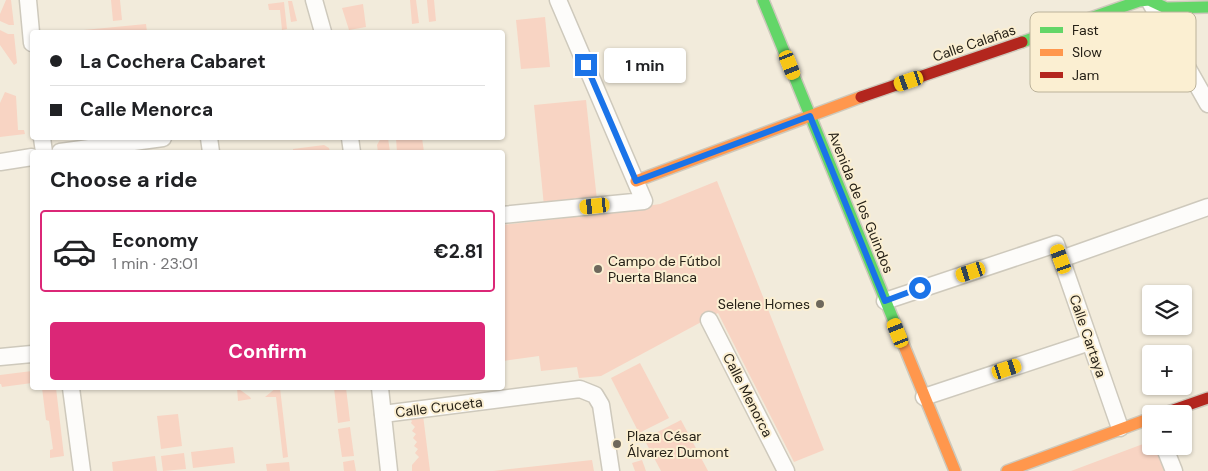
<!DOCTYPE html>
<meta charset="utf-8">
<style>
body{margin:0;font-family:"DM Sans",sans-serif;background:#f2f2f2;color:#202124;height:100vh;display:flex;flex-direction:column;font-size:19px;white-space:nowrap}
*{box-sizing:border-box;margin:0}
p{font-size:16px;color:#757577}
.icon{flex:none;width:28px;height:28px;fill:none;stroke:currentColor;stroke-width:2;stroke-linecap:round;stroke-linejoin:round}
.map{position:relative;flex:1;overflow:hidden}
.drawer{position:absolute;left:30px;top:150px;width:475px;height:240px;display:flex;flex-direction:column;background:#fff;border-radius:5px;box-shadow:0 1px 4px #0004}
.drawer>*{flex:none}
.hud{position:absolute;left:30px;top:30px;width:475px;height:110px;border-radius:5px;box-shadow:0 1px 4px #0004;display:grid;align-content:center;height:110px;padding:0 20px;background:#fff}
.tools{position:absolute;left:1142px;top:285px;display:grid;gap:10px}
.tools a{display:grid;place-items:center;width:50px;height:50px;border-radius:5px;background:#fff;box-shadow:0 1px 4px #0004;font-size:25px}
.end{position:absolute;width:22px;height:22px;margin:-11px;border:6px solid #1a73e8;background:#fff;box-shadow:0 0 0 2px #fff}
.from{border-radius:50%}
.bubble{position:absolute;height:35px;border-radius:5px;background:#fff;box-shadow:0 1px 4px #0004;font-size:16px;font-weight:700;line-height:35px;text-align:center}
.car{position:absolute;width:15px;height:30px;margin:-15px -8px;border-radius:6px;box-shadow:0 0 4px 1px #0007;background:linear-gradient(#f5c518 24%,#345 0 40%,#f5c518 0 76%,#345 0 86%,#f5c518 0)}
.hud b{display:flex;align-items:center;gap:18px;height:48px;font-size:19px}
.hud b+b{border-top:1px solid #e0e0e0}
.hud i{width:12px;height:12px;background:#202124}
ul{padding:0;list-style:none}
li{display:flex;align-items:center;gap:15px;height:82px;margin:0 10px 8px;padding:0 10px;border:2px solid #e0e0e0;border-radius:5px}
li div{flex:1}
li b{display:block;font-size:19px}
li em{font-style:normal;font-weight:700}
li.current{border-color:#db2777}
li>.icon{width:45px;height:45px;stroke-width:1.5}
h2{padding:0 20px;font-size:22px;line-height:60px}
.action{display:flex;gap:10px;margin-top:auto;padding:10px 20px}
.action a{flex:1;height:58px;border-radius:5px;background:#db2777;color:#fff;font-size:20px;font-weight:700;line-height:58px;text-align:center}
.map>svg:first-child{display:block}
.green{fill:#f8d4c3}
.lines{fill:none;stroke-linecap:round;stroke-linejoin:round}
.street-casing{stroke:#cec9bc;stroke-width:19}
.fast-casing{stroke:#cec9bc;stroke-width:14}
.slow-casing{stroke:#cec9bc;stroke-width:14}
.jam-casing{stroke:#cec9bc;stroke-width:14}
.street{stroke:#fdfcfa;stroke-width:16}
.fast{stroke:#63d668;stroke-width:11}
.slow{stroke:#ff974d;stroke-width:11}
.jam{stroke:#b3261e;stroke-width:11}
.route{stroke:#1a73e8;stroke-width:6}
.poi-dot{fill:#6e685c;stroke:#fbefd2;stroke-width:2}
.labels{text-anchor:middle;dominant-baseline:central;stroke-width:4;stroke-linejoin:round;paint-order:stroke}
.street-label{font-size:14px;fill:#272218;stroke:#fbefd2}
.poi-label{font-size:14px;fill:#272218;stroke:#fbefd2;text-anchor:start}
.key{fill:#fbefd2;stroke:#bbb29a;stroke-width:1}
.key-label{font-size:14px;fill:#272218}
</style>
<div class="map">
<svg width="1208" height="471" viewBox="0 0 1208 471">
<rect width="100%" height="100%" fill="#f2ebdb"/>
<g class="green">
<path d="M6,0h5l3,25h-5l-9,-4v-7z"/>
<path d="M111,0h9l2,20 -9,1z"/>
<path d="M410,0h6l3,23 -7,1z"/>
<path d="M427,0h7l2,21 -7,1z"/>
<path d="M288,1h4l5,20 -6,1z"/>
<path d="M284,2l3,27 -5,1 -2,-20h-11l-1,-6z"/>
<path d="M363,4l3,23 -17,3 -7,-22z"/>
<path d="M545,17l5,50 -29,2 -5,-49z"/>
<path d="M146,24l1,8h-84z"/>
<path d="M0,30l8,4h6l3,29 -3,2 -14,-20z"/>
<path d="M5,92l11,4 2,34h6l1,4 -25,3v-34z"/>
<path d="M586,100l11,100 -53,6 -10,-101z"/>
<path d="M381,138h7l2,14h-12l-1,-7z"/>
<path d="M396,138h26l2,14h-27z"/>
<path d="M324,145l5,3 1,4h-37v-3z"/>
<path d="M717,181l107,269 -30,12 -76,-149 -117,63 -22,2 -2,-11 -36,4 -2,-15 -36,5 -1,-136 55,-6 103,-15z"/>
<path d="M640,363l29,55 -30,15 -28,-55z"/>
<path d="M32,371v12l-30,4 -1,-3h-1v-9z"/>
<path d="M42,388h14l8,68 -14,2v-8l3,-1 -4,-28 -3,-1z"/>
<path d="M237,388h1l1,1 11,8 1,2 -13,2z"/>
<path d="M276,388h4l8,69 -5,1 -7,-61h-11z"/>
<path d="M334,388h12l4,33 -12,2z"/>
<path d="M178,414l4,32 -21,3 -4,-33z"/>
<path d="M423,415l7,56h-18v-6l7,-8 -4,-4 3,-4 -4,-3 3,-4 -4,-4 3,-4 -4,-3 3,-4 -4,-4 1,-2 -4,-4z"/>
<path d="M681,420l27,51h-47l-17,-32z"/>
<path d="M350,427l4,29 -12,1 -4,-28z"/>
<path d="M1151,441v5h5l10,25h-95z"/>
<path d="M233,447l2,16 -42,5 -2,-16z"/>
<path d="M184,453l2,16 -23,2 -2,-15z"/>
<path d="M155,456l2,15h-44l-1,-9z"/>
<path d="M354,460l2,11h-12l-1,-9z"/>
<path d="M592,460l2,11h-101z"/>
<path d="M642,460l4,11h-11l-3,-8z"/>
<path d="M289,462l1,9h-23l-1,-7z"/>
</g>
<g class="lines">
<defs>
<g id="street">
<path d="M28,0l4,43"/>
<path d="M314,0l9,32"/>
<path d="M1149,0l59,104"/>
<path d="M42,138l2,14"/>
<path d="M209,138l2,14"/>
<path d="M350,138l2,14"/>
<path d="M60,152l103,-14"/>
<path d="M0,162l32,-5"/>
<path d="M502,215l142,-14 -86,-201"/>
<path d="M1061,259l147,-52"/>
<path d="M885,301l171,-57 64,184"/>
<path d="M709,320l77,151"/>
<path d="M0,357l32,-3"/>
<path d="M71,388l11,83"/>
<path d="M380,388l9,83"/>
<path d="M924,397l166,-55"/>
<path d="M383,414l197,-25 15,6 6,10 10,66"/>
<path d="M1164,446l10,25"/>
</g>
<g id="fast">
<path d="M763,0l139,341"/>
<path d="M1022,42l117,-41 10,-1 17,8 42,-1"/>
</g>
<g id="slow">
<path d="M636,181l225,-84"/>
<path d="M902,341l53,130"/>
<path d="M1007,471l144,-53"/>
</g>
<g id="jam">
<path d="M861,97l161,-55"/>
<path d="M1162,414l46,-16"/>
</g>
</defs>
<use href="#street" class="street-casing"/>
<use href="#fast" class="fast-casing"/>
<use href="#slow" class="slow-casing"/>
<use href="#jam" class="jam-casing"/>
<use href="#street" class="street"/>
<use href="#fast" class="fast"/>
<use href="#slow" class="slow"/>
<use href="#jam" class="jam"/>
</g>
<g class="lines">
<path class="route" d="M586,65l50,116 174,-65 75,185 35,-13"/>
</g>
<g class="poi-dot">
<circle cx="598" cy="269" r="5"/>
<circle cx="820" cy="304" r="5"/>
<circle cx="617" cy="444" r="5"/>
</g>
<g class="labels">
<g class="street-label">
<text transform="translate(974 43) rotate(-19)">Calle Calañas</text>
<text transform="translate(861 202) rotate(68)">Avenida de los Guindos</text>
<text transform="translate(1088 336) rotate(71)">Calle Cartaya</text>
<text transform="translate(748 395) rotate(63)">Calle Menorca</text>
<text transform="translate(439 407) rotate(-7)">Calle Cruceta</text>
</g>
<g class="poi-label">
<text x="608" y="261">Campo de Fútbol<tspan x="608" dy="16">Puerta Blanca</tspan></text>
<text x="810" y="304" text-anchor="end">Selene Homes</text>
<text x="627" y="436">Plaza César<tspan x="627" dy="16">Álvarez Dumont</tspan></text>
</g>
</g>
<rect x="1030" y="12" width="166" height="80" rx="8" class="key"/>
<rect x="1040" y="27" width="23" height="6" fill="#63d668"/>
<rect x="1040" y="49" width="23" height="7" fill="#ff974d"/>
<rect x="1040" y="72" width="23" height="6" fill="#b3261e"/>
<g class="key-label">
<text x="1072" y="35">Fast</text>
<text x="1072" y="57">Slow</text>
<text x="1072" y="80">Jam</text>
</g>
</svg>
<div class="tools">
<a><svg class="icon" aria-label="layers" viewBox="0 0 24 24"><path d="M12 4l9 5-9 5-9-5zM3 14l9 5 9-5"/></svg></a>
<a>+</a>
<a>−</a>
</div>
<i class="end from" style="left:920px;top:288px"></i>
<i class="end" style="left:586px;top:65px"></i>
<div class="bubble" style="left:604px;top:48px;width:82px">1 min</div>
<i class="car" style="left:790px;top:65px;rotate:158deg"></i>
<i class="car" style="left:909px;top:81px;rotate:251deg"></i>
<i class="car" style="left:595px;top:206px;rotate:264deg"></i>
<i class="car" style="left:1061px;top:259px;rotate:340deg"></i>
<i class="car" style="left:971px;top:272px;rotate:252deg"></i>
<i class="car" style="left:898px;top:333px;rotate:338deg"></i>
<i class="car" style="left:1007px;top:369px;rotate:72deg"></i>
<div class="hud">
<b><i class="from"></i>La Cochera Cabaret</b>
<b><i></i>Calle Menorca</b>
</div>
<section class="drawer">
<h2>Choose a ride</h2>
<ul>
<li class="current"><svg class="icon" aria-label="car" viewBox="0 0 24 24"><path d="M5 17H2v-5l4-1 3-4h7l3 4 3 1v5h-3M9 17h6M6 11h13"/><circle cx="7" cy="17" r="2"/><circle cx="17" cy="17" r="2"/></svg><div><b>Economy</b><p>1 min · 23:01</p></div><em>€2.81</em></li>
</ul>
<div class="action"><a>Confirm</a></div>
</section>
</div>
